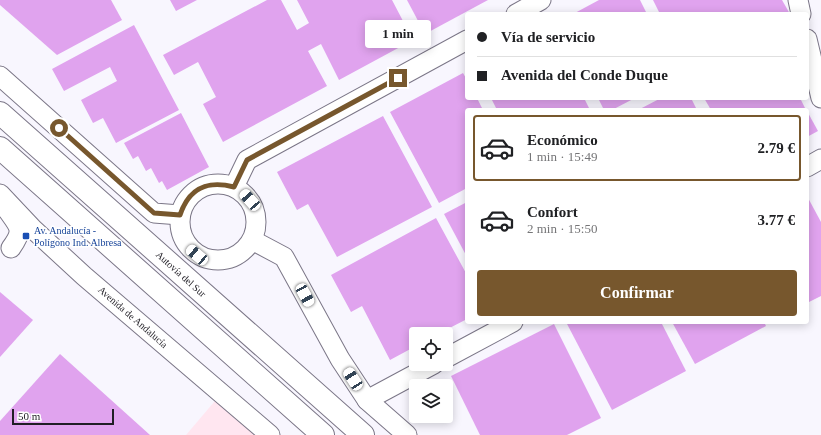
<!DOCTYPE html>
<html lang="es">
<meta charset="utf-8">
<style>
body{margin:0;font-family:"Times New Roman",serif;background:#f6f6f6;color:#202124;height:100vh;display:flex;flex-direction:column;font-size:15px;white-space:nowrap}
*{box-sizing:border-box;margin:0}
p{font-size:13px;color:#757577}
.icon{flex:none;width:22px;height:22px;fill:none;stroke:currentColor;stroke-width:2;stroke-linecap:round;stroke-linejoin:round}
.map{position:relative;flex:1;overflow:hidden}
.panel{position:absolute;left:465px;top:108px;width:344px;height:216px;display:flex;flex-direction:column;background:#fff;border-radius:4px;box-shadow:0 2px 10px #0003}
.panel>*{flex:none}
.guide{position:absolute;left:465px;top:12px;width:344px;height:88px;border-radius:4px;box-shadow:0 2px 10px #0003;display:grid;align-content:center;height:88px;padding:0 12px;background:#fff}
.tools{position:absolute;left:409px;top:327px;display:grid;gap:8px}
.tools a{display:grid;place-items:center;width:44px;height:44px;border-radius:4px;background:#fff;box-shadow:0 2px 10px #0003;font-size:20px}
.scale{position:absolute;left:12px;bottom:10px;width:102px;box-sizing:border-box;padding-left:4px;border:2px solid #201e25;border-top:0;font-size:11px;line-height:14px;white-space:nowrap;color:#201e25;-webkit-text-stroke:3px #fff;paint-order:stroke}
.end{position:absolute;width:18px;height:18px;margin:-9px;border:5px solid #77572d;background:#fff;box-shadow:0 0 0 2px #fff}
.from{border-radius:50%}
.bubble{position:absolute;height:28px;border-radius:4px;background:#fff;box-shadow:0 2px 10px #0003;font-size:13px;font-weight:700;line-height:28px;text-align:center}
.car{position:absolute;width:12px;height:24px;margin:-12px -6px;border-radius:5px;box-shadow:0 0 3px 1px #0007;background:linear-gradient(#fff 24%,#345 0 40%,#fff 0 76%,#345 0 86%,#fff 0)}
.guide b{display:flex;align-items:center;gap:14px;height:38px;font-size:15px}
.guide b+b{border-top:1px solid #e0e0e0}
.guide i{width:10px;height:10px;background:#202124}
ul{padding:7px 0 0;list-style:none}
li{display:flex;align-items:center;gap:12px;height:66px;margin:0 8px 6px;padding:0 4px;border:2px solid transparent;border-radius:4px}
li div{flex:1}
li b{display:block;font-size:15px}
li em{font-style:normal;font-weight:700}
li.selected{border-color:#77572d}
li>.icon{width:36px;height:36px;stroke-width:1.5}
.cta{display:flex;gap:8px;margin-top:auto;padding:8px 12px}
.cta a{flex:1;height:46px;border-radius:4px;background:#77572d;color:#fff;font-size:16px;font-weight:700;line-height:46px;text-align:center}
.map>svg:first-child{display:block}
.education{fill:#ffe6f0}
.building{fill:#e0a3ee}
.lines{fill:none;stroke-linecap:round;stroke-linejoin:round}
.minor-casing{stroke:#7b7687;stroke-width:21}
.highway-casing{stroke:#7b7687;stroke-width:24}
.minor{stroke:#fff;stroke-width:19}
.highway{stroke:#fff;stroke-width:22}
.route{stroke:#77572d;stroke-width:5}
.transit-dot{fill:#1a4fb4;stroke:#fff;stroke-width:1.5}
.labels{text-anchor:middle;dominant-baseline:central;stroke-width:3;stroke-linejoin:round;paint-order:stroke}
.transit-label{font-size:10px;fill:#164399;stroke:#fff;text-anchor:start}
.street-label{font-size:10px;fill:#201e25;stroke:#fff}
</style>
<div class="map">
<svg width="821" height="435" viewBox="0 0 821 435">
<rect width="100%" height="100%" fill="#f8f6fe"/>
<path class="education" d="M220,395l46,40h-80z"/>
<g class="building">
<path d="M0,0h111l11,20 -65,35 -57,-50z"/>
<path d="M170,0h27l-21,11z"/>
<path d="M267,0h14l16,30 12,-7 -12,-23h95l21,40 -74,40 -18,-36 -13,7 19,35 -104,56 -20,-38 13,-7 -18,-35 -24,13 -11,-20z"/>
<path d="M407,0h81l-63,34z"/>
<path d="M599,0h41l7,14h-74z"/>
<path d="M653,0h129l8,14h-130z"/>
<path d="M134,25l45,85 -63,33 -13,-25 -10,5 -12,-23 36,-19 -7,-14 -46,24 -12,-22z"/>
<path d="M463,73l4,7v18h10l6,12h-16v78l-28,15 -49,-91z"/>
<path d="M491,98h93l6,12h-93z"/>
<path d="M598,98h37l-23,12h-8z"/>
<path d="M661,98h30l6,12h-59z"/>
<path d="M704,98h96l6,12h-95z"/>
<path d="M807,111l11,20 -11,6z"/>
<path d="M181,113l28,54 -42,23 -5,-9 -3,2 -8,-15 -5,3 -8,-15 -5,3 -9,-16z"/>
<path d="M383,116l49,91 -95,50 -29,-53 -11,6 -20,-38z"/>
<path d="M807,196l14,26v74l-14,7z"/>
<path d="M467,202v55l-23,-43z"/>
<path d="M436,218l31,57v44l-29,15h-22v12l-26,14 -28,-54 -11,6 -20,-37z"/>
<path d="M0,292l33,28 -33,37z"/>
<path d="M566,322h95l25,49 -74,39z"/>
<path d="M672,322h92l2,4 -71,38z"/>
<path d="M554,324l47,94 -34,17h-87l-29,-59z"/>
<path d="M60,354l90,81h-150v-14z"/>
</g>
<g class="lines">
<defs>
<g id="minor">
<path d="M798,0l3,14"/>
<path d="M516,14l25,-14"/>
<path d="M807,39l14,59"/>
<path d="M0,76l154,137 26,2"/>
<path d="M807,167l14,-8"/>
<circle cx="218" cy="222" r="38"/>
<path d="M234,187l13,-27 220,-120"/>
<path d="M0,194l33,35 51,47 186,159"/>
<path d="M8,211c12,17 16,19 3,37"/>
<path d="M252,240l32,17 56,102 27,41 40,35"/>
<path d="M446,358l67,-36"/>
<path d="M367,400l67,-36"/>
</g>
<g id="highway">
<path d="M0,113l363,322"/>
<path d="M0,148l323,287"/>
</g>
</defs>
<use href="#minor" class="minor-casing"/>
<use href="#highway" class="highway-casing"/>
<use href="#minor" class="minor"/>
<use href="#highway" class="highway"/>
</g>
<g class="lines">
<path class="route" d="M59,128l95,85 26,2c9,-27 27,-35 54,-28l13,-27 151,-82"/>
</g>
<rect class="transit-dot" x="22" y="232" width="8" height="8" rx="2"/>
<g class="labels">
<g class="transit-label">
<text x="34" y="230">Av. Andalucía -<tspan x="34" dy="12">Polígono Ind. Albresa</tspan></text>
</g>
<g class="street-label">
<text transform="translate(181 274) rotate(42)">Autovía del Sur</text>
<text transform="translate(133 317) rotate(41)">Avenida de Andalucía</text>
</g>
</g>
</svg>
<div class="tools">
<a><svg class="icon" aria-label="locate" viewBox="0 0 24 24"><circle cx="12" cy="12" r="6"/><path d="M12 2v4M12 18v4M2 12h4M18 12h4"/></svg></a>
<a><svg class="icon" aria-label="layers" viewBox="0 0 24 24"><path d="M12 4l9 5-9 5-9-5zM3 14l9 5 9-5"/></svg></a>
</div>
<div class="scale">50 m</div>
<i class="end from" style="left:59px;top:128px"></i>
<i class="end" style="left:398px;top:78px"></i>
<div class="bubble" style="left:365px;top:20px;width:66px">1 min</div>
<i class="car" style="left:250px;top:200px;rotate:318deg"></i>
<i class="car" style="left:197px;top:255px;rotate:310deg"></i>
<i class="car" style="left:305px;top:295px;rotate:151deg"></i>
<i class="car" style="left:353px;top:379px;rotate:327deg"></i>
<div class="guide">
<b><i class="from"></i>Vía de servicio</b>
<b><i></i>Avenida del Conde Duque</b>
</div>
<section class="panel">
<ul>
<li class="selected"><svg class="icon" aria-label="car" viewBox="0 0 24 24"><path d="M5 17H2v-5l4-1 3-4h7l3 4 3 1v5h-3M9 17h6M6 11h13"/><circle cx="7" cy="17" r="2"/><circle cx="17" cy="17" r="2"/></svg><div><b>Económico</b><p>1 min · 15:49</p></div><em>2.79 €</em></li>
<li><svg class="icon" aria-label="car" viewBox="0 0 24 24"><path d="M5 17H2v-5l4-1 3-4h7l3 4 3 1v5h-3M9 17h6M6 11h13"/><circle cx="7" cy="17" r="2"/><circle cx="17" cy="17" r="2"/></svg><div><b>Confort</b><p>2 min · 15:50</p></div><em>3.77 €</em></li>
</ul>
<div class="cta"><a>Confirmar</a></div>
</section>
</div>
